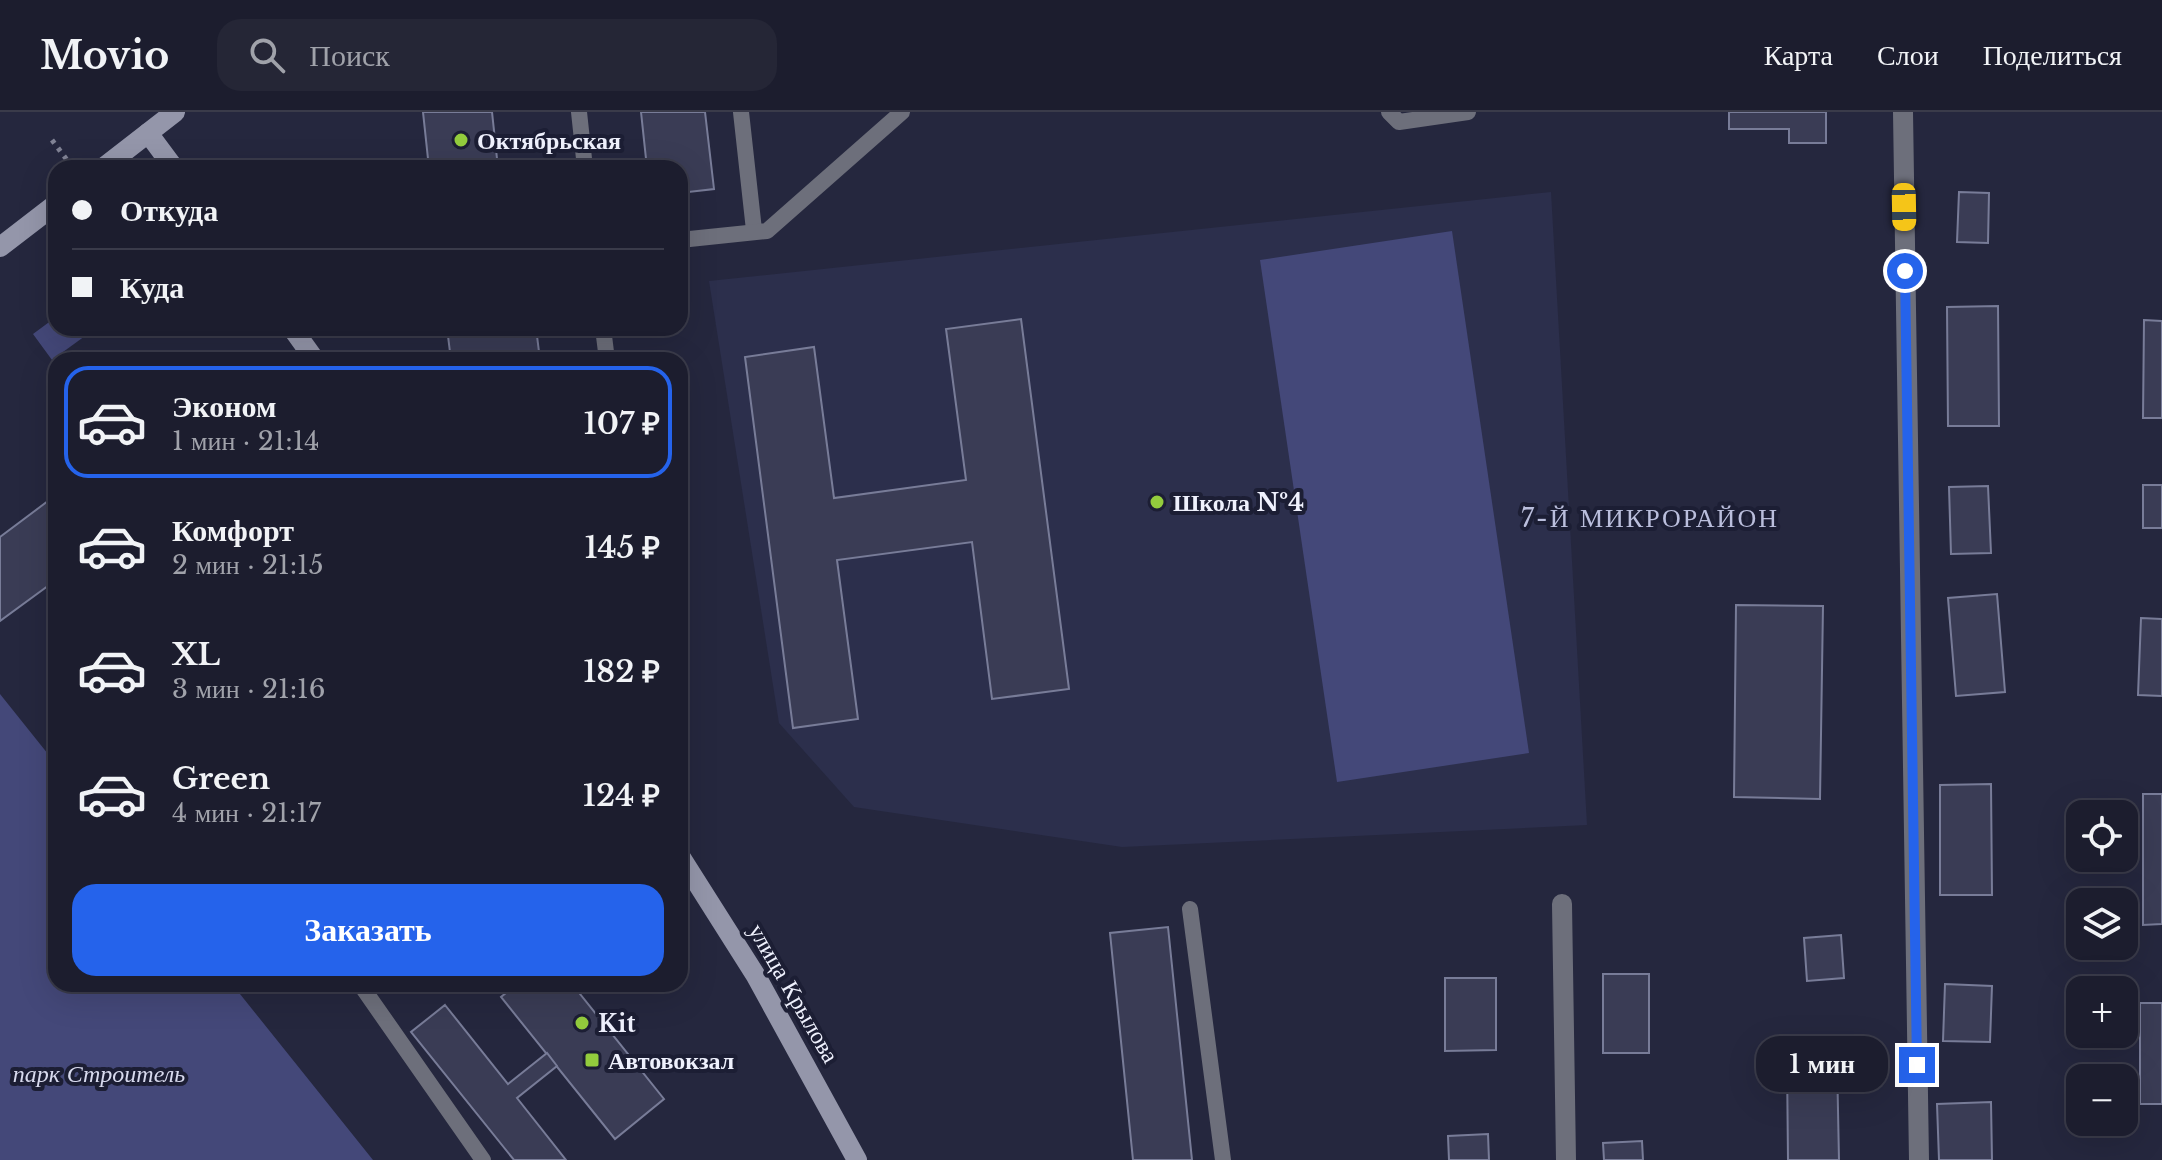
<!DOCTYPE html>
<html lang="ru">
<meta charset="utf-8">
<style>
body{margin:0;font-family:"Libre Baskerville",serif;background:#252636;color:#f1f3f6;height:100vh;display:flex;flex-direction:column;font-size:30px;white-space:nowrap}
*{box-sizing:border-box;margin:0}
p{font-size:26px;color:#a0a2aa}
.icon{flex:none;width:44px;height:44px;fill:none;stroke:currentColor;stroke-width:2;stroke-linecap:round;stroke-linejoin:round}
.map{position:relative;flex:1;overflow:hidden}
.sheet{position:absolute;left:48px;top:240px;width:640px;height:640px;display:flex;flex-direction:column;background:#1c1d2e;border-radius:24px;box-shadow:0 8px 32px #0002,0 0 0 2px #3a3b4a}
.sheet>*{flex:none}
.hud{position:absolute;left:48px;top:48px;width:640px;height:176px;border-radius:24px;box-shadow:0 8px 32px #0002,0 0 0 2px #3a3b4a;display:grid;align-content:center;height:176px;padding:0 24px;background:#1c1d2e}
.buttons{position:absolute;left:2066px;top:688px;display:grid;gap:16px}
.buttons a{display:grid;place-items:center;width:72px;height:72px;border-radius:16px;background:#1c1d2e;box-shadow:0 8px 32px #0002,0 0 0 2px #3a3b4a;font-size:40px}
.end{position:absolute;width:36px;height:36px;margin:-18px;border:10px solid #2563eb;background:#fff;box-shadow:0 0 0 4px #fff}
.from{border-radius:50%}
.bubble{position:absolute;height:56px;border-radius:24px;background:#1c1d2e;box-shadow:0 8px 32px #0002,0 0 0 2px #3a3b4a;font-size:26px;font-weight:600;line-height:56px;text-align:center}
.car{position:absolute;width:24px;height:48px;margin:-24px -12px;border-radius:10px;box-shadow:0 0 6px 2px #0007;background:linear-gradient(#f5c518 24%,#345 0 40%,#f5c518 0 76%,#345 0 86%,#f5c518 0)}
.hud b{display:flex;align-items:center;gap:28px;height:76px;font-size:30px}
.hud b+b{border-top:2px solid #3a3b4a}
.hud i{width:20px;height:20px;background:#f1f3f6}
ul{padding:14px 0 0;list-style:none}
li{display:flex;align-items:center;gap:24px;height:112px;margin:0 16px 12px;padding:0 8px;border:4px solid transparent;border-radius:24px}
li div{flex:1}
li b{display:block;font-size:30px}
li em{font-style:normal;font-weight:600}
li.active{border-color:#2563eb}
li>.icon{width:72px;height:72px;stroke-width:1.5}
.cta{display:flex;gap:16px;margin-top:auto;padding:16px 24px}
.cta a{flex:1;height:92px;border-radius:24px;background:#2563eb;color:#fff;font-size:32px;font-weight:600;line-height:92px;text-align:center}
header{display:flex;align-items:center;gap:48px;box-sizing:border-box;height:112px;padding:0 40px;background:#1c1d2e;border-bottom:2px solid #3a3b4a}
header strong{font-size:38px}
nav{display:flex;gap:44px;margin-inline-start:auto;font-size:28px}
.search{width:560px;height:72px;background:#252636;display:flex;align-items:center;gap:20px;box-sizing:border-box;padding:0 28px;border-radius:24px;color:#a0a2aa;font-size:30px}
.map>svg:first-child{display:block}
.built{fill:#2c2f4c}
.green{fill:#444879}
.building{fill:#3a3c55;stroke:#787c98;stroke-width:2}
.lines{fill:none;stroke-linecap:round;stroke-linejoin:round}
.path{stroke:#818395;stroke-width:5;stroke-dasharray:4 6;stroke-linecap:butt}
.service{stroke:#6d6f7b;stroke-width:16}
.minor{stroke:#6d6f7b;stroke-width:20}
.secondary{stroke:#9496aa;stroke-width:20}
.route{stroke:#2563eb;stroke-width:10}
.poi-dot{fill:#93cc3d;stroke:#1c1e34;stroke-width:3}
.labels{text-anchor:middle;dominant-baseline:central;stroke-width:8;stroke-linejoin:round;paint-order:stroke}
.poi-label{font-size:24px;font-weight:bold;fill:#eff1fd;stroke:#1c1e34;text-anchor:start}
.street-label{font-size:24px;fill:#eff1fd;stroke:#1c1e34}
.park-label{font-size:24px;font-style:italic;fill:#d8daee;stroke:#1c1e34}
.neighbourhood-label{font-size:26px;letter-spacing:2px;fill:#babedc;stroke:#1c1e34}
</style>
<header>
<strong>Movio</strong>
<div class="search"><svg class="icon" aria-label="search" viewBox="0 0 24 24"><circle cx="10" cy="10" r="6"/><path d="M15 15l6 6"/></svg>Поиск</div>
<nav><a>Карта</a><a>Слои</a><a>Поделиться</a></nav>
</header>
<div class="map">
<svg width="2162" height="1048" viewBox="0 0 2162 1048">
<rect width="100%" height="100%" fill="#25273e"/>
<path class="built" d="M1551,80l36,633 -465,22 -268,-40 -75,-84 -70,-442z"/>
<g class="green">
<path d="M1452,119l77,522 -192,29 -77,-522z"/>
<path d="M56,205v11h40l-44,32 -19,-26z"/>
<path d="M0,582l56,70v220h176l141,176h-373z"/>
</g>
<g class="building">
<path d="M423,0h69l6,56h-69z"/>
<path d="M641,0h64l9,77 -34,4v-25h-33z"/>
<path d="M1729,0h97v31h-37v-14h-60z"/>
<path d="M1959,80l30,1 -1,50 -31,-1z"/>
<path d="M1998,194l1,120h-51l-1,-119z"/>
<path d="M1021,207l48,370 -77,10 -20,-157 -135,18 21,159 -65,9 -48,-371 69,-10 20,151 132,-18 -20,-151z"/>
<path d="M2144,208l18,1v97h-19z"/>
<path d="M447,216h89l4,32h-89z"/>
<rect x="2143" y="373" width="19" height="43"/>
<path d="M1988,374l3,67 -40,1 -2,-67z"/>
<path d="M56,383v85l-56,41v-84z"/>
<path d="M1997,482l8,98 -49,4 -8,-98z"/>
<path d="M1736,493l87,1 -3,193 -86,-2z"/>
<path d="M2141,506l21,1v77l-24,-1z"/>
<path d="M1991,672l1,111h-52v-110z"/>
<path d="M2143,682h19v130l-19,1z"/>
<path d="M1168,815l24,233h-59l-23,-227z"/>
<path d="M1841,823l3,43 -37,3 -3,-43z"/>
<rect x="1603" y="862" width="46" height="79"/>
<path d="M1445,866h51v72l-51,1z"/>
<path d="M517,872h55l92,115 -49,40 -114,-142z"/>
<path d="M1945,872l47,2 -2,56 -47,-1z"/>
<rect x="2140" y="891" width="22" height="101"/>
<path d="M445,893l63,79 39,-31 10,13 -40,32 49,62h-52l-103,-128z"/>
<path d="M1837,948l2,100h-51l-1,-99z"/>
<path d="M1991,990l1,58h-53l-2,-56z"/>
<path d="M1488,1022l1,26h-40l-1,-24z"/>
<path d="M1642,1029l1,19h-39l-1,-17z"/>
</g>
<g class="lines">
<path class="path" d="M52,28l21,28"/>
<g class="service">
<path d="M579,0l6,56"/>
<path d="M741,0l13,118"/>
<path d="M1389,0l10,10 69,-10"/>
<path d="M680,128l87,-9 135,-119"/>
<path d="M603,216l4,32"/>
<path d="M1190,797l33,251"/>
<path d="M360,872l123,176"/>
</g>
<g class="minor">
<path d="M1903,0l16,1048"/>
<path d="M1562,792l4,256"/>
</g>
<g class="secondary">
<path d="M148,21l26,35"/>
<path d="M103,56l72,-56"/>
<path d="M0,135l56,-43"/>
<path d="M292,216l23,32"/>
<path d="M680,744l76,120 101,184"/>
</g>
</g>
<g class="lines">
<path class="route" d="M1905,159l12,794"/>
</g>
<g class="poi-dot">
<circle cx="461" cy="28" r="8"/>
<circle cx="1157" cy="390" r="8"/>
<circle cx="582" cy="911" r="8"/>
<rect x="584" y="940" width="16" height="16" rx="4"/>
</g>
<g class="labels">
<g class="poi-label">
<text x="477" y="28">Октябрьская</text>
<text x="1173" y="390">Школа №4</text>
<text x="598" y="911">Kit</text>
<text x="608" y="948">Автовокзал</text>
</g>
<g class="street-label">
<text transform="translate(794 881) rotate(60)">улица Крылова</text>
</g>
<g class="park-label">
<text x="99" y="961">парк Строитель</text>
</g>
<g class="neighbourhood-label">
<text x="1650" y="406">7-Й МИКРОРАЙОН</text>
</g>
</g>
</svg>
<div class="buttons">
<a><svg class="icon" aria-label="locate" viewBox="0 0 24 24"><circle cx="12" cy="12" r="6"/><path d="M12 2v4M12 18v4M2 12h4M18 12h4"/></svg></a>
<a><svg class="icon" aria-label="layers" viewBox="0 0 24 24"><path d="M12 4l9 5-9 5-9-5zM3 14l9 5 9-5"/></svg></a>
<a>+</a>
<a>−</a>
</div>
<i class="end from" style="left:1905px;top:159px"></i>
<i class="end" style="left:1917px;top:953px"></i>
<div class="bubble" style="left:1756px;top:924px;width:132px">1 мин</div>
<i class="car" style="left:1904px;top:95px;rotate:179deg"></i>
<div class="hud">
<b><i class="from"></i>Откуда</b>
<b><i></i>Куда</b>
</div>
<section class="sheet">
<ul>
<li class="active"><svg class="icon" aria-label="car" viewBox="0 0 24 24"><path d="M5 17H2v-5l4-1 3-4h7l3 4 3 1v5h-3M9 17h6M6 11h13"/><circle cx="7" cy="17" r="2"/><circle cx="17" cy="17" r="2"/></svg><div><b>Эконом</b><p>1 мин · 21:14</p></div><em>107 ₽</em></li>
<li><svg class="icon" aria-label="car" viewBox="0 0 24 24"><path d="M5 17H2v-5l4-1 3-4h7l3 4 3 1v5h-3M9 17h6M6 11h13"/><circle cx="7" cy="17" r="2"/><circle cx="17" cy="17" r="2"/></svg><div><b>Комфорт</b><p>2 мин · 21:15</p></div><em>145 ₽</em></li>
<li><svg class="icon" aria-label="car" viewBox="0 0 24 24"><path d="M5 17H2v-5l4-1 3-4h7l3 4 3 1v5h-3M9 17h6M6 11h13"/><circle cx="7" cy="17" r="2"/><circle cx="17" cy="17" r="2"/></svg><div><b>XL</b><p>3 мин · 21:16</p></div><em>182 ₽</em></li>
<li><svg class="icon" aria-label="car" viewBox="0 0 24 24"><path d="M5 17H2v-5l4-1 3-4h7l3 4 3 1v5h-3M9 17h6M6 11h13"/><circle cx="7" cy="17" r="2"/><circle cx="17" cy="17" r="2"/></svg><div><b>Green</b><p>4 мин · 21:17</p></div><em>124 ₽</em></li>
</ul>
<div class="cta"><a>Заказать</a></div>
</section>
</div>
